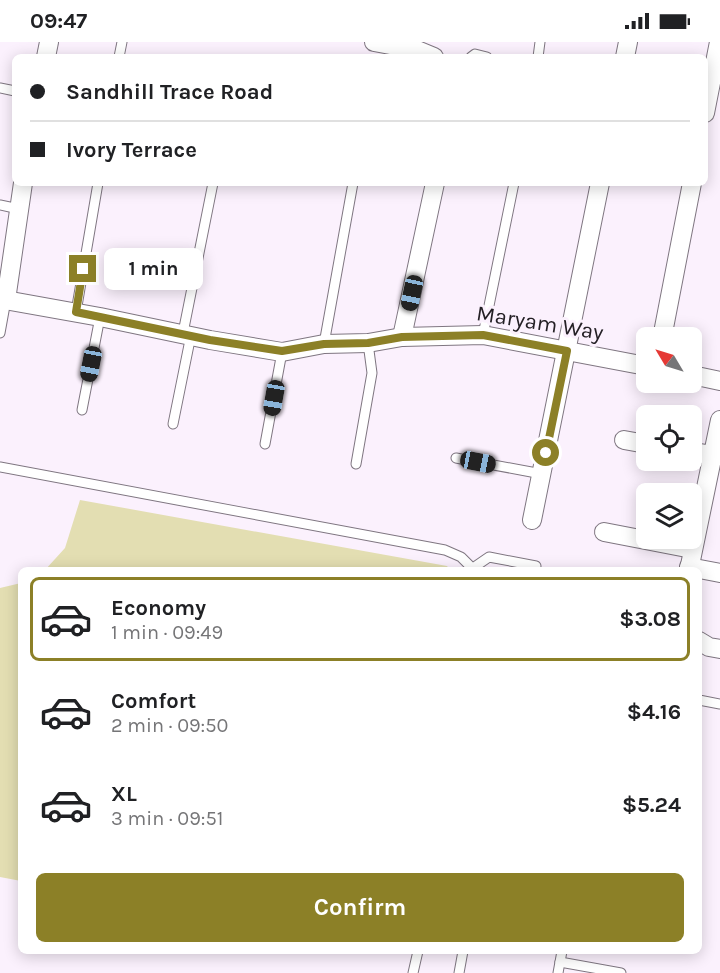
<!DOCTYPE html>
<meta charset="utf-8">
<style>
body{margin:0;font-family:Karla,sans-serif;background:#f6f6f6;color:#202124;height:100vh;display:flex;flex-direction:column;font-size:22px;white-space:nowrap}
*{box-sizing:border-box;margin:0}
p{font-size:20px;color:#757577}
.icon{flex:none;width:33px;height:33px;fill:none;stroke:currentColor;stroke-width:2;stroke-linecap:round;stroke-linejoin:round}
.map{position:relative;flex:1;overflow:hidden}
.panel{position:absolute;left:18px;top:525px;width:684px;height:387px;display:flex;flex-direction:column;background:#fff;border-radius:9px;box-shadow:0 3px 15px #0003}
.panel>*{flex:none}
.hud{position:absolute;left:12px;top:12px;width:696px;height:132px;border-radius:9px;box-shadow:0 3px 15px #0003;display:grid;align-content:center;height:132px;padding:0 18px;background:#fff}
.needle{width:39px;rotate:308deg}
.controls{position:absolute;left:636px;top:285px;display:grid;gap:12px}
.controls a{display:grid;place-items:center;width:66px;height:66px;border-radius:9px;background:#fff;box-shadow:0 3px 15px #0003;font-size:30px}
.end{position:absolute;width:27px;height:27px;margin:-14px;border:8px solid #8c8027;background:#fff;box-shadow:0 0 0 3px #fff}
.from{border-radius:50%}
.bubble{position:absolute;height:42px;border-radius:9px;background:#fff;box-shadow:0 3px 15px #0003;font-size:20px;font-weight:700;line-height:42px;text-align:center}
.car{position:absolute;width:18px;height:36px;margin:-18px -9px;border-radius:8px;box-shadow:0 0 4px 2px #0007;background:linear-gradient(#222 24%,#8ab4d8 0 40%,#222 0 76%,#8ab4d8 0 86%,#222 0)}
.hud b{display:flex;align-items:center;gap:21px;height:57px;font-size:22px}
.hud b+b{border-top:2px solid #e0e0e0}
.hud i{width:15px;height:15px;background:#202124}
ul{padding:10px 0 0;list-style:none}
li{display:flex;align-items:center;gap:18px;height:84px;margin:0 12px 9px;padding:0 6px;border:3px solid transparent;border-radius:9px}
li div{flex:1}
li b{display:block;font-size:22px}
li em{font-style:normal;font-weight:700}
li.on{border-color:#8c8027}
li>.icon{width:54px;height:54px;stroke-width:1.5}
.primary-button{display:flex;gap:12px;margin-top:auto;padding:12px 18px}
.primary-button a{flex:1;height:69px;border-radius:9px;background:#8c8027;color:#fff;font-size:24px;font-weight:700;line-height:69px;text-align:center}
.status{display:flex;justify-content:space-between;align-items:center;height:42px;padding:0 30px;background:#fff;direction:ltr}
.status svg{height:16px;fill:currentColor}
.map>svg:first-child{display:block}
.green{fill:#e3deb2}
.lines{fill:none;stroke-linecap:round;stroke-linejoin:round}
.service-casing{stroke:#7f7681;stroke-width:11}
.minor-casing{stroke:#7f7681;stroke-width:20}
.service{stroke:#fff;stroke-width:9}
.minor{stroke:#fff;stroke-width:18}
.route{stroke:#8c8027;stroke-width:8}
.labels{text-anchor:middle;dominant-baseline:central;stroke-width:6;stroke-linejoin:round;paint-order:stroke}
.street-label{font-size:22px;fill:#242025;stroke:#fbf1fd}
</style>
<div class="status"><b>09:47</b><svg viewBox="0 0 49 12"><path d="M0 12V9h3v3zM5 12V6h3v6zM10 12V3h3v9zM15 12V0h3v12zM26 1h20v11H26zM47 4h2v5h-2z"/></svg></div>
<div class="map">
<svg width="720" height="931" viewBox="0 0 720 931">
<rect width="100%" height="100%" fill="#fbf1fd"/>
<g class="green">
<path d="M80,458l367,66 3,4h-405l20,-22z"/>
<path d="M21,541v298l-21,-4v-289z"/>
</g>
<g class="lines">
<defs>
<g id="service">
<path d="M119,15l3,-15"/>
<path d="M471,15l4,-3 12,3"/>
<path d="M538,15l2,-15"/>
<path d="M0,46l15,3"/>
<path d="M0,163l19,4"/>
<path d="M76,270l22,-129"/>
<path d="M0,291l6,-33"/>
<path d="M183,291l30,-150"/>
<path d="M483,293l31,-152"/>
<path d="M324,302l29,-161"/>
<path d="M82,368l18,-93"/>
<path d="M173,382l18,-89"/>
<path d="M265,402l17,-92"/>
<path d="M456,416l86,16"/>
<path d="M356,422l16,-91 -4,-30"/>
<path d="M0,425l445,83 16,7 13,13"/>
<path d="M473,526l16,-11 47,9 -1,4"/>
<path d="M699,658l21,4"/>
<path d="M560,920l61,11"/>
<path d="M413,931l5,-22"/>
<path d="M459,931l4,-22"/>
<path d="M558,931l4,-22"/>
</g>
<g id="minor">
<path d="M374,0l43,8 17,7"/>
<path d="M46,15l3,-15"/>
<path d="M625,15l3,-15"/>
<path d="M705,71l14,-71"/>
<path d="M0,257l100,18 110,23 72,12 42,-8 44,-1 34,-6 81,-2 163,31"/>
<path d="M6,258l17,-117"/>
<path d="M402,295l33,-154"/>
<path d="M662,296l30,-155"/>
<path d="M692,333l28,6"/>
<path d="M624,398l22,4"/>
<path d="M692,410l20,3"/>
<path d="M532,478l68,-337"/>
<path d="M604,490l88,17"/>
<path d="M689,525l31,6"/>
<path d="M689,528l31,-150"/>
<path d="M699,599l10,6 11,2"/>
</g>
</defs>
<use href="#service" class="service-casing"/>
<use href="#minor" class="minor-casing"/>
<use href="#service" class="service"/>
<use href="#minor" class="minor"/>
</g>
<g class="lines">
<path class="route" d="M83,227l-7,43 134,28 72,11 42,-7 44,-1 34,-6 81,-2 84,16 -21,102"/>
</g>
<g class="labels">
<g class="street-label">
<text transform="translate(540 281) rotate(9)">Maryam Way</text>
</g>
</g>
</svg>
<div class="controls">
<a><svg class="needle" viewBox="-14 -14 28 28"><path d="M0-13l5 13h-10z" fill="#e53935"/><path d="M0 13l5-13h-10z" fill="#757577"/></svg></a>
<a><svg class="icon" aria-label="locate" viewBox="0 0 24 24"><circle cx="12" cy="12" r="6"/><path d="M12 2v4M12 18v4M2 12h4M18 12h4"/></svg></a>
<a><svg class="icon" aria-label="layers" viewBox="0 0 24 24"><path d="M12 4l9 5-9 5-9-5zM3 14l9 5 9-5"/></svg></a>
</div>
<i class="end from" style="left:546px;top:411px"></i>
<i class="end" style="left:83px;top:227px"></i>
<div class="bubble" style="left:104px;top:206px;width:99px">1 min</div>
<i class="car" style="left:412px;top:251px;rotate:192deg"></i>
<i class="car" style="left:91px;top:322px;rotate:191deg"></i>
<i class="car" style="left:274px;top:356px;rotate:190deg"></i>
<i class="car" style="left:478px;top:420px;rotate:101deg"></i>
<div class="hud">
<b><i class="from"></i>Sandhill Trace Road</b>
<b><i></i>Ivory Terrace</b>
</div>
<section class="panel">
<ul>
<li class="on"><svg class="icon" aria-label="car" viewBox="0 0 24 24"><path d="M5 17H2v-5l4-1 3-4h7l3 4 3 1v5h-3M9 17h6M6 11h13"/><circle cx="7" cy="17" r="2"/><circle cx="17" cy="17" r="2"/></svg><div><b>Economy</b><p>1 min · 09:49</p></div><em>$3.08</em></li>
<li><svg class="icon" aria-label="car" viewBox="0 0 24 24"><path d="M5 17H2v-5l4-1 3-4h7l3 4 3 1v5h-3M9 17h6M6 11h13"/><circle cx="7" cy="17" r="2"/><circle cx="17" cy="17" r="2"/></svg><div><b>Comfort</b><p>2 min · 09:50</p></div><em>$4.16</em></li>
<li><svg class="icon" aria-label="car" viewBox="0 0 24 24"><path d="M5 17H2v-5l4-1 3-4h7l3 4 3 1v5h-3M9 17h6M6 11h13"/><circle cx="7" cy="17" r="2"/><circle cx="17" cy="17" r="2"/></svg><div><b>XL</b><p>3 min · 09:51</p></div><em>$5.24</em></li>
</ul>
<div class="primary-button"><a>Confirm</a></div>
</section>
</div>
